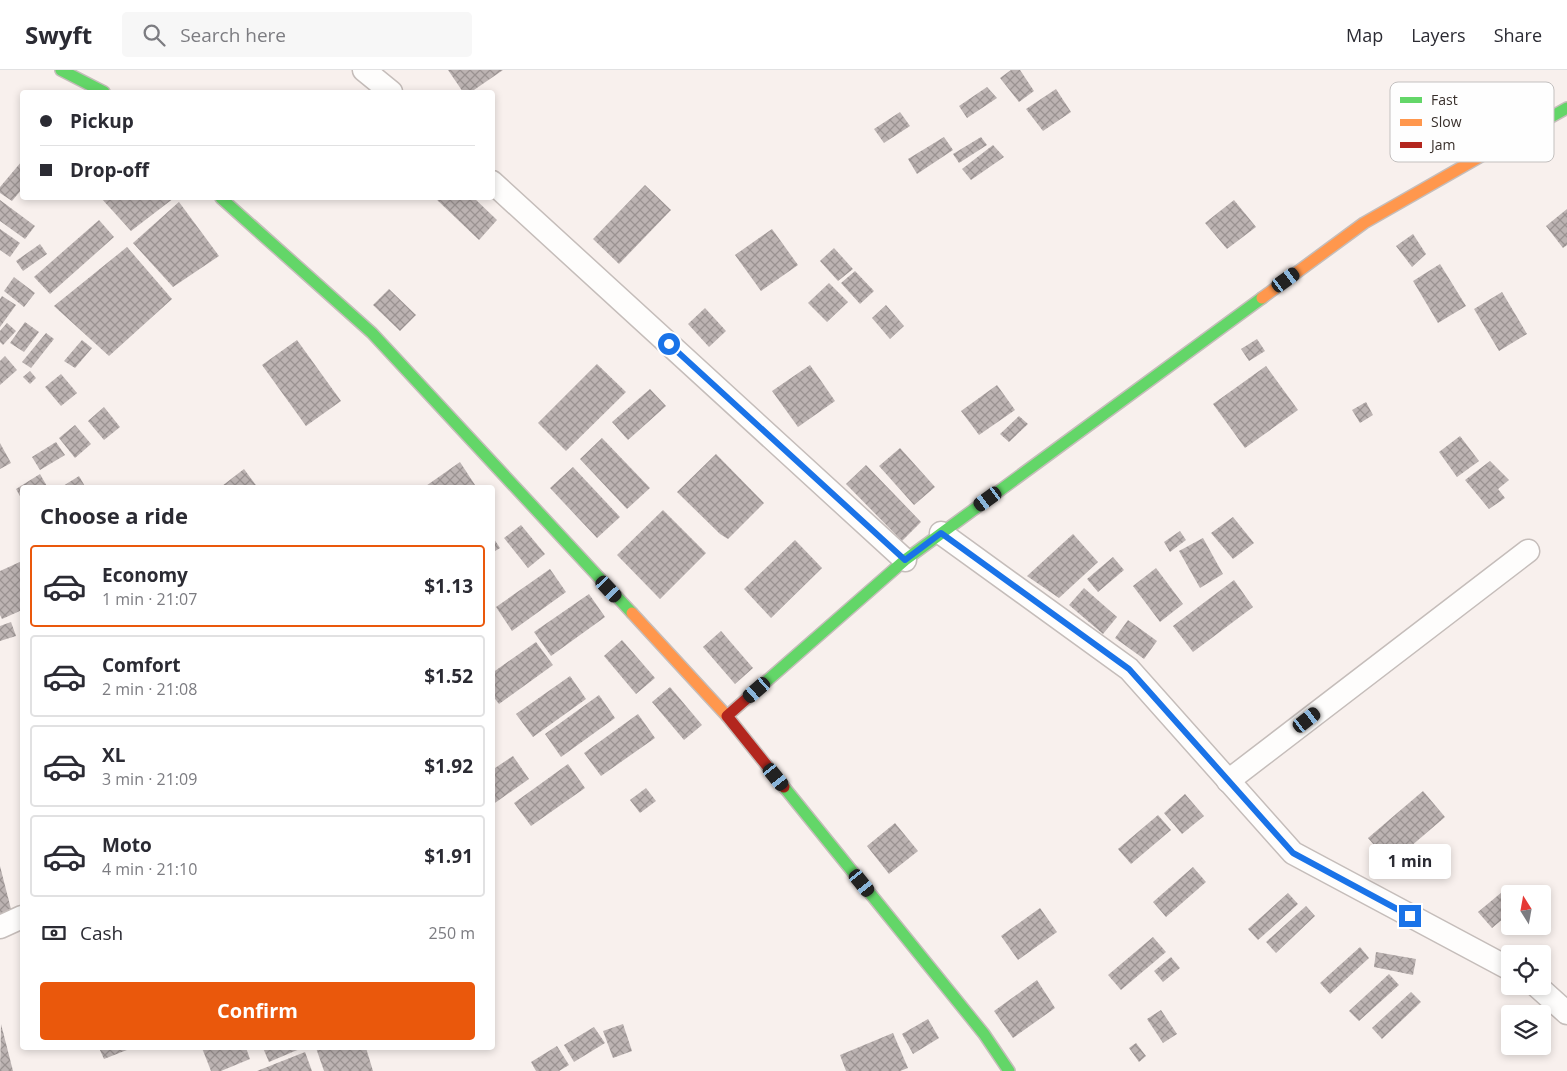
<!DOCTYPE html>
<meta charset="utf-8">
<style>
body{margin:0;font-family:"Open Sans",sans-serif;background:#f7f7f7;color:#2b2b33;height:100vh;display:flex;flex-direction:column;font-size:19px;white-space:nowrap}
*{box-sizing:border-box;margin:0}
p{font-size:16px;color:#7c7c81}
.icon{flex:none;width:28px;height:28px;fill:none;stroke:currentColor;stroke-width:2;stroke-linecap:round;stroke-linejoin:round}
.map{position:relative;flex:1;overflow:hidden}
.drawer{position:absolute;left:20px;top:415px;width:475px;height:565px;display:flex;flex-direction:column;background:#fff;border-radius:5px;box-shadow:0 2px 8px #0003}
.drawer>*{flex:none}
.top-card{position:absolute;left:20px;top:20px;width:475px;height:110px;border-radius:5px;box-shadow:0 2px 8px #0003;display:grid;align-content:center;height:110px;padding:0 20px;background:#fff}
.needle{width:32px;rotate:349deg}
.fabs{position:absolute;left:1501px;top:815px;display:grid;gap:10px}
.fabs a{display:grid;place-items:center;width:50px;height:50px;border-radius:5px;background:#fff;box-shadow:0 2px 8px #0003;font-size:25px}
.end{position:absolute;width:22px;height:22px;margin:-11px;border:6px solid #1a73e8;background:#fff;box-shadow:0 0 0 2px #fff}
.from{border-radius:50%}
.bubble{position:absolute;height:35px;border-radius:5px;background:#fff;box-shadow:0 2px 8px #0003;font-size:16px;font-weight:700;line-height:35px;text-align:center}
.car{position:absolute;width:15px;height:30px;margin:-15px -8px;border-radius:6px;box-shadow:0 0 4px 1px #0007;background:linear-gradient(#222 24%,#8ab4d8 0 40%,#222 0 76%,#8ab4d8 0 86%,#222 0)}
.top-card b{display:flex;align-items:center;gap:18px;height:48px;font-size:19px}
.top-card b+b{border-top:1px solid #e1e1e2}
.top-card i{width:12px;height:12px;background:#2b2b33}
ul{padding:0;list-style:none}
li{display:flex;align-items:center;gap:15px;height:82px;margin:0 10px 8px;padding:0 10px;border:2px solid #e1e1e2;border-radius:5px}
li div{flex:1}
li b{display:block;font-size:19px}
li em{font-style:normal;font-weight:700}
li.selected{border-color:#ea580c}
li>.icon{width:45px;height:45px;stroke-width:1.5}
h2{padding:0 20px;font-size:22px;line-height:60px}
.pay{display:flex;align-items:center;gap:12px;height:55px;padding:0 20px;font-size:19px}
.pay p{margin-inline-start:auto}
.action{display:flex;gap:10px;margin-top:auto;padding:10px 20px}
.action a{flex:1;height:58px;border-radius:5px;background:#ea580c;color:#fff;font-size:20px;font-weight:700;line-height:58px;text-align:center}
header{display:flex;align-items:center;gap:30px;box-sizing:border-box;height:70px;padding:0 25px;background:#fff;border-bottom:1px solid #e1e1e2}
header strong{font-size:24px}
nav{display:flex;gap:28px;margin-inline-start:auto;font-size:18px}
.search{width:350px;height:45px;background:#f7f7f7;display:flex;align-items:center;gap:12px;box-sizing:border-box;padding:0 18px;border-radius:5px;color:#7c7c81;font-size:19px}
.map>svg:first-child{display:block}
.building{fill:url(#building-cross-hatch)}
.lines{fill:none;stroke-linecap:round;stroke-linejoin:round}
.street-casing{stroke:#c5bdba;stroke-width:25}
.fast-casing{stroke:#c5bdba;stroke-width:14}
.slow-casing{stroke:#c5bdba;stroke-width:14}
.jam-casing{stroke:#c5bdba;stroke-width:14}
.street{stroke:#fefdfc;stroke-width:22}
.fast{stroke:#63d668;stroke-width:11}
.slow{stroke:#ff974d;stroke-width:11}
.jam{stroke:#b3261e;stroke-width:11}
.route{stroke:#1a73e8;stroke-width:6}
.key{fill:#fefefe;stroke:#c3c0bf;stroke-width:1}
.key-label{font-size:14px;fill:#382f2b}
</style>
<header>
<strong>Swyft</strong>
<div class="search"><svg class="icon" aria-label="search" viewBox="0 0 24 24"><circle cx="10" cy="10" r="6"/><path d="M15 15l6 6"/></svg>Search here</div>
<nav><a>Map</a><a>Layers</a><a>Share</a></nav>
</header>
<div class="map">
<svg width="1567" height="1001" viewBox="0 0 1567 1001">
<defs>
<pattern id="building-cross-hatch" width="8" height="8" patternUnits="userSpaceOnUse" patternTransform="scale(1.25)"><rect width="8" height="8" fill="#bcb3b2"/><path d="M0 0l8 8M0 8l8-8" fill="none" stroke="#9a9291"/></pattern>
</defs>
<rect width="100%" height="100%" fill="#f8f0ed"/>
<g class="building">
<path d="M448,0h55l-32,22h-8z"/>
<path d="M1011,0h9l14,21 -15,11 -19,-24z"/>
<path d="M987,17l10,11 -30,20 -8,-12z"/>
<path d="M1056,19l15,23 -28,19 -17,-22z"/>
<path d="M900,42l10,14 -26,17 -10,-14z"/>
<path d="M944,67l9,13 -36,24 -9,-15z"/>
<path d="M981,67l6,8 -28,18 -6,-9z"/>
<path d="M993,75l11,12 -33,23 -9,-11z"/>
<path d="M22,91v28l-10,12 -12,-8v-6z"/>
<path d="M645,115l26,25 -52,54 -26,-25z"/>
<path d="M101,128h73l-43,33z"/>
<path d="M435,128h39l23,22 -18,20z"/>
<path d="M0,130l35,26 -10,13 -25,-18z"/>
<path d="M1234,130l22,27 -29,22 -22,-26z"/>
<path d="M179,132l40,54 -46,31 -40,-44z"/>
<path d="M1567,139v36l-4,3 -17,-22z"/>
<path d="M99,150l15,17 -64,57 -16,-17z"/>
<path d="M0,159l20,14 -10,14 -10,-7z"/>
<path d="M772,159l26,36 -37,26 -26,-36z"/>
<path d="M1413,164l13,20 -14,13 -16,-21z"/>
<path d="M40,174l7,10 -24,17 -7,-10z"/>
<path d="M127,177l45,52 -63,57 -55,-50z"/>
<path d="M834,178l19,21 -15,12 -18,-20z"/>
<path d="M1440,194l26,42 -28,17 -25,-42z"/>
<path d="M855,201l19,20 -14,13 -19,-21z"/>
<path d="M14,207l21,16 -11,14 -20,-16z"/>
<path d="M829,213l19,19 -21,20 -19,-19z"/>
<path d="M389,219l27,26 -16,16 -27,-26z"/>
<path d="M1502,222l25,42 -28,17 -25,-42z"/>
<path d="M2,226l14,9 -16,22v-28z"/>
<path d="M886,235l18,21 -14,13 -18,-21z"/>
<path d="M705,238l21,23 -17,16 -21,-23z"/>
<path d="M25,252l14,10 -15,20 -14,-9z"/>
<path d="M7,253l9,8 -13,14 -3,-3v-11z"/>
<path d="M46,263l8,6 -23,29 -9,-6z"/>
<path d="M1257,269l8,12 -16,10 -8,-12z"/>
<path d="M82,270l10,8 -17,20 -11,-7z"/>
<path d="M297,270l44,61 -35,25 -44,-61z"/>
<path d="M5,286l12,14 -17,15v-24z"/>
<path d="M597,294l29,28 -60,59 -28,-28z"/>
<path d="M810,295l25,36 -37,26 -26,-36z"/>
<path d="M1266,296l32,44 -53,38 -32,-44z"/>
<path d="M30,301l6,7 -6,6 -7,-7z"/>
<path d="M61,304l16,19 -16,13 -16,-19z"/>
<path d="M997,315l18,25 -36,25 -18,-24z"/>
<path d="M650,319l16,17 -38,34 -16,-18z"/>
<path d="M1366,332l7,13 -13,8 -8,-13z"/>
<path d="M104,337l16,20 -16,13 -16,-19z"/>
<path d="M1019,346l9,8 -19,18 -9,-8z"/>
<path d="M75,355l16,19 -16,14 -16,-20z"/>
<path d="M1460,366l19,25 -22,16 -18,-25z"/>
<path d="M602,368l48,50 -23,21 -47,-50z"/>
<path d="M56,372l9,13 -25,15 -8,-13z"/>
<path d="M0,373l11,20 -11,6z"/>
<path d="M900,378l35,39 -21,18 -35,-39z"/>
<path d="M716,384l48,49 -36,36 -8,-5 -43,-42z"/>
<path d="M1490,391l19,19 -11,9 7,9 -16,11 -24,-29z"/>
<path d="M460,392l17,26h-54z"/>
<path d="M866,395l55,57 -19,19 -56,-57z"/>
<path d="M573,397l47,50 -23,21 -47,-50z"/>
<path d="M244,399l14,19h-34l-2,-2z"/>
<path d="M40,404l8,14h-26v12l-6,-11z"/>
<path d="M79,406l7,12h-26z"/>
<path d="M663,440l43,43 -46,46 -43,-44z"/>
<path d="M1233,447l21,26 -21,16 -22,-26z"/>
<path d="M521,455l24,29 -17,14 -24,-30z"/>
<path d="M1180,461l6,9 -16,12 -6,-10z"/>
<path d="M1073,464l25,28 -39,36 -32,-22z"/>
<path d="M492,466l8,12 -8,5z"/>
<path d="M1203,468l20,36 -23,14 -21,-37z"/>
<path d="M795,470l27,28 -51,50 -27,-29z"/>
<path d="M1113,487l11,13 -26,22 -11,-13z"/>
<path d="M22,491v49l-20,9 -2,-4v-44z"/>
<path d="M1156,498l27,36 -23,18 -27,-36z"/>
<path d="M550,499l16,23 -54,39 -16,-24z"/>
<path d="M1234,510l19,27 -60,45 -20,-26z"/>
<path d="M1084,518l33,29 -14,17 -34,-29z"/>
<path d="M589,524l16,23 -54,39 -17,-24z"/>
<path d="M1128,550l29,21 -13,18 -29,-21z"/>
<path d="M11,552l5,14 -16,5v-15z"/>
<path d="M721,561l32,37 -18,16 -32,-37z"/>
<path d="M622,570l33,38 -19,16 -32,-38z"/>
<path d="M536,572l17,23 -54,39 -7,-9v-22z"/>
<path d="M570,606l16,23 -53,38 -17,-23z"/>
<path d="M670,617l32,38 -18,15 -32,-38z"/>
<path d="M599,625l16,23 -54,39 -16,-23z"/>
<path d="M638,644l17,24 -54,38 -17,-23z"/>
<path d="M513,686l16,23 -37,26v-35z"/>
<path d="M568,694l17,24 -54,38 -17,-23z"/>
<path d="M646,718l10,13 -16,12 -10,-13z"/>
<path d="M1423,721l22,26 -55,47 -22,-26z"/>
<path d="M1185,724l19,22 -22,18 -18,-21z"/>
<path d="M1158,745l13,15 -40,34 -13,-15z"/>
<path d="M895,753l23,28 -29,23 -22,-28z"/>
<path d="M0,796l13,51 -13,4z"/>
<path d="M1193,797l13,15 -40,35 -13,-15z"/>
<path d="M1508,817l6,7h-4v19l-18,15 -14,-16z"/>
<path d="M1288,823l10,11 -40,36 -10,-11z"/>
<path d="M1306,836l9,10 -39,37 -10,-11z"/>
<path d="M1040,838l17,24 -39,28 -17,-24z"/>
<path d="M1153,867l13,15 -45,38 -13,-15z"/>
<path d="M1360,877l9,11 -39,36 -10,-11z"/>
<path d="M1376,882l40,7 -3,16 -39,-8z"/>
<path d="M1171,887l9,11 -17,14 -9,-11z"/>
<path d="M1389,904l10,11 -40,36 -10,-10z"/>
<path d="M1037,910l18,28 -42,30 -19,-27z"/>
<path d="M1411,922l10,10 -39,37 -10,-11z"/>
<path d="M1161,940l16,24 -14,9 -16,-24z"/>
<path d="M928,949l11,19 -26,16 -11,-20z"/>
<path d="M1,954l12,47h-13z"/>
<path d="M623,954l9,27 -19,7 -10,-27z"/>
<path d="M594,957l11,16 -31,19 -10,-17z"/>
<path d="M893,963l15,35 -8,3h-54l-6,-16z"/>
<path d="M1136,973l10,13 -7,6 -10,-14z"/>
<path d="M557,976l12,19 -10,6h-23l-5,-9z"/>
<path d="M99,978h33l-28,11z"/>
<path d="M202,978h44l4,11 -29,12h-10z"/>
<path d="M263,978h39l-33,14z"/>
<path d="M316,978h50l7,23h-49z"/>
<path d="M305,982l7,19h-55z"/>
</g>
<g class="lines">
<defs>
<g id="street">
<path d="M364,0l27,22"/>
<path d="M492,112l413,378"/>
<path d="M941,463l188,136 164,184 217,116"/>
<path d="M1228,711l300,-230"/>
<path d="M0,857l22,-10"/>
<path d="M1537,916l30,27"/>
</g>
<g id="fast">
<path d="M61,0l43,22"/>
<path d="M1490,81l77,-43"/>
<path d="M221,128l151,135 260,280"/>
<path d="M753,623l152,-133 357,-262"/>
<path d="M784,717l200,247 25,37"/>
</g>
<g id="slow">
<path d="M1262,228l102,-75 126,-72"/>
<path d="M632,543l95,103"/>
</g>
<path id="jam" d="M753,623l-26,23 57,71"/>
</defs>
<use href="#street" class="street-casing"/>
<use href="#fast" class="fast-casing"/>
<use href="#slow" class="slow-casing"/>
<use href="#jam" class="jam-casing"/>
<use href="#street" class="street"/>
<use href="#fast" class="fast"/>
<use href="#slow" class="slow"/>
<use href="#jam" class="jam"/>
</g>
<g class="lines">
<path class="route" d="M669,274l236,216 36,-27 188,136 164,184 117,63"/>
</g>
<rect x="1390" y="12" width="164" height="80" rx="8" class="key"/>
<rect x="1400" y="27" width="22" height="6" fill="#63d668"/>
<rect x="1400" y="49" width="22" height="7" fill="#ff974d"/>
<rect x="1400" y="72" width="22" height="6" fill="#b3261e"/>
<g class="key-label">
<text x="1431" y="35">Fast</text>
<text x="1431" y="57">Slow</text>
<text x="1431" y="80">Jam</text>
</g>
</svg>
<div class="fabs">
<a><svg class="needle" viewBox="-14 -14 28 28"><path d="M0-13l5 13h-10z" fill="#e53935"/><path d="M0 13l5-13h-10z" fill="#7c7c81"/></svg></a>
<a><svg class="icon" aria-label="locate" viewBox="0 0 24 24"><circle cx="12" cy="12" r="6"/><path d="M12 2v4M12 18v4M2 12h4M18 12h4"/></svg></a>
<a><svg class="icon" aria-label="layers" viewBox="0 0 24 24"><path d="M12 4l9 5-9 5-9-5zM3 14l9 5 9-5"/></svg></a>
</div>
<i class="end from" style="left:669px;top:274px"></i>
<i class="end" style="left:1410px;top:846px"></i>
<div class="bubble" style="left:1369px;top:774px;width:82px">1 min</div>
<i class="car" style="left:1286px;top:210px;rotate:54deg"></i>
<i class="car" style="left:988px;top:429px;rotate:234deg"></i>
<i class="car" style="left:609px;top:519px;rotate:137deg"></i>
<i class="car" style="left:757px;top:620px;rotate:229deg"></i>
<i class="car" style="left:1307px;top:650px;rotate:52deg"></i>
<i class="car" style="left:776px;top:707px;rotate:141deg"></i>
<i class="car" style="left:862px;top:813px;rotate:141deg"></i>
<div class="top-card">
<b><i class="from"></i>Pickup</b>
<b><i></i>Drop-off</b>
</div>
<section class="drawer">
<h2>Choose a ride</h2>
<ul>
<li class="selected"><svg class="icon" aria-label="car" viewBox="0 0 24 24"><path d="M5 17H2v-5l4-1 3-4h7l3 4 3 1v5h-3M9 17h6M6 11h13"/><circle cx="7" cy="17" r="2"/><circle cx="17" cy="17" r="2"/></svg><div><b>Economy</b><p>1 min · 21:07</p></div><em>$1.13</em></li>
<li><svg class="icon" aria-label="car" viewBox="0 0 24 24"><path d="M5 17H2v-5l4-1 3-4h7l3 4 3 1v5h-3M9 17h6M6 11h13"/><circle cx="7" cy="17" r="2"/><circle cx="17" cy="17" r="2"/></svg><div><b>Comfort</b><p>2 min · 21:08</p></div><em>$1.52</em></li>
<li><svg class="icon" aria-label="car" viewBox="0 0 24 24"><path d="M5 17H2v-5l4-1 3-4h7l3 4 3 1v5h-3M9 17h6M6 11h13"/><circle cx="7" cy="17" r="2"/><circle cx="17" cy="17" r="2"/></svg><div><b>XL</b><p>3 min · 21:09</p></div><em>$1.92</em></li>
<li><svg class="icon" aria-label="car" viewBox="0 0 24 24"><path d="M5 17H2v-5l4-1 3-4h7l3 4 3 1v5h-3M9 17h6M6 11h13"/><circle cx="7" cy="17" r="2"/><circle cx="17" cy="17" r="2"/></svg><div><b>Moto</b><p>4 min · 21:10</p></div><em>$1.91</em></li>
</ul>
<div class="pay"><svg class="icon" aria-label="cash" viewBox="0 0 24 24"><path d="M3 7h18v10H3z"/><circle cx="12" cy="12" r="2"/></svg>Cash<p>250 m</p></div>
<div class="action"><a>Confirm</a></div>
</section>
</div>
